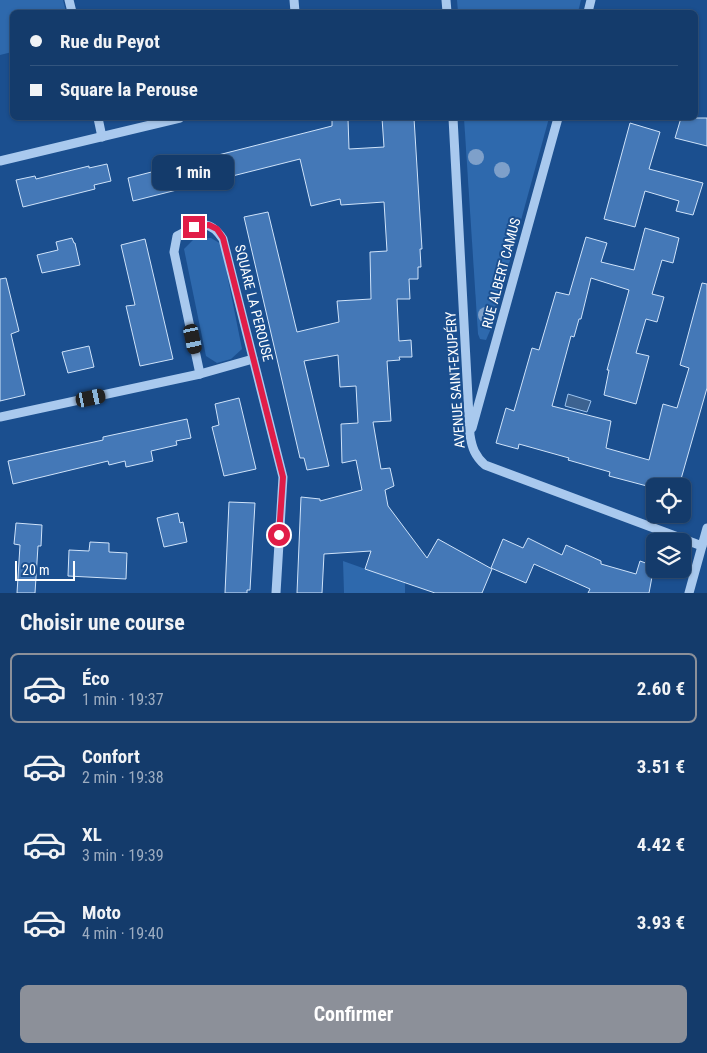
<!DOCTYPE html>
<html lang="fr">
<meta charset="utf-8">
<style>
body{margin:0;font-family:"Roboto Condensed",sans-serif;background:#214673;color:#f1f3f6;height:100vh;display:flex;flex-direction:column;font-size:19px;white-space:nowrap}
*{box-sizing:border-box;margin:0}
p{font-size:16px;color:#9dadc1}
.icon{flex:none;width:28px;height:28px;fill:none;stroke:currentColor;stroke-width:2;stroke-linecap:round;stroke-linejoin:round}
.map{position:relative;height:593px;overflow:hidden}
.sheet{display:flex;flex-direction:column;background:#143b6b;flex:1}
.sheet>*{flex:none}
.top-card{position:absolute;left:10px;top:10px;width:688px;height:110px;border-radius:8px;box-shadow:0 1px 4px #0004,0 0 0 1px #33557e;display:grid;align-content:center;height:110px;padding:0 20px;background:#143b6b}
.controls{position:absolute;left:646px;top:478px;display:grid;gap:10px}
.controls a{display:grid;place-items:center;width:45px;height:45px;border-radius:8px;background:#143b6b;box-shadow:0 1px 4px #0004,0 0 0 1px #33557e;font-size:25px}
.scale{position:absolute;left:15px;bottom:12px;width:60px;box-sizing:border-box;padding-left:5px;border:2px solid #fff;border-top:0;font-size:14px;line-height:18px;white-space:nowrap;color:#fff;-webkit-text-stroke:4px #1b4f8f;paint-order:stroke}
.end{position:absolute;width:22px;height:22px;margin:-11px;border:6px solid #e11d48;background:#fff;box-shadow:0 0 0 2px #fff}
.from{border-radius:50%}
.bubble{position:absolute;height:35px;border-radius:8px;background:#143b6b;box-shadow:0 1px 4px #0004,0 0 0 1px #33557e;font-size:16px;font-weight:700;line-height:35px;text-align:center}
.car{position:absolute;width:15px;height:30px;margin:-15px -8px;border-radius:6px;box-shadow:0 0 4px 1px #0007;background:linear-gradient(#222 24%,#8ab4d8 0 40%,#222 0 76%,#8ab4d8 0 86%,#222 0)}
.top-card b{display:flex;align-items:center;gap:18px;height:48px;font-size:19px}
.top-card b+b{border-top:1px solid #33557e}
.top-card i{width:12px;height:12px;background:#f1f3f6}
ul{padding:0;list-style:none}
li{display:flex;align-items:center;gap:15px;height:70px;margin:0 10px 8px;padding:0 10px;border:2px solid transparent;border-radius:8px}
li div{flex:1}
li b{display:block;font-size:19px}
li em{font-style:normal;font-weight:700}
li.selected{border-color:#8c9099}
li>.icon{width:45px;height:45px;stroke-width:1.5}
h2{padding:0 20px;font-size:22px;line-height:60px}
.action{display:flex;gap:10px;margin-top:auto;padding:10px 20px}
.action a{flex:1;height:58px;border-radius:8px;background:#8c9099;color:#fff;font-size:20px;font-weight:700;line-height:58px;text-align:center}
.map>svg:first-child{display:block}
.green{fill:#2e69ad}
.water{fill:#3c6290;stroke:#9cc4f0}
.building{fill:#4478b7;stroke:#cfe3fa}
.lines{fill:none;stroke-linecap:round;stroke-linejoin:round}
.minor{stroke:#a9c9ee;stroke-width:9}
.tree{fill:#7ea0ca}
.route{stroke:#e11d48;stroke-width:6}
.labels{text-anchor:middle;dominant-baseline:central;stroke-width:4;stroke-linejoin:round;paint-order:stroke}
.street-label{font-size:14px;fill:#fff;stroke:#1b4f8f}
</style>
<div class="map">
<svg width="707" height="593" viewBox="0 0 707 593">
<rect width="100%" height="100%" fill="#1b4f8f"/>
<g class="green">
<path d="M0,0h63l3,12h-54v40l-12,3z"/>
<path d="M457,0h124l-3,12h-120z"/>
<path d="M464,118h85l-57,208 -6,14 -6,-1 -2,-5z"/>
<path d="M195,238h16l10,6 21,105 -11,10 -14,4 -11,-7 -22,-107z"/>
<path d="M343,561l62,22v10h-61z"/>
</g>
<path class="water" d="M568,394l23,7 -4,11 -22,-6z"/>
<g class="building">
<path d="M382,118h32l8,131h-2l1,18h-3v12h-9l1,20h-13l2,42 12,-1 1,17h-13l1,3 -13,1 4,60 -18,1 8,47 9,-1 4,18 -9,4 3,16 39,52 11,-19 54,30 -10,24h-47l-70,-24 6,-18 -47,3 -2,39h-25l4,-96 19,2v2l42,-11 -6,-30 -14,3 -1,-39 17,-1 -2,-37 -16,1 -2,-32 -34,6 25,105 -22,4 -3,-12h-4l-56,-241 24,-5 29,120 42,-10 -2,-21 34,-2 -1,-47 17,-1 -3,-49 -43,3 -1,-6 -29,7 -11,-47 -167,42 -5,-23 204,-52v-6l16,-1 1,30 35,-2z"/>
<path d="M681,118h26v28l-32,-8z"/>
<path d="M630,123l30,9 -11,37 54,14 -10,32 -17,-4 3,-10 -34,-10 -10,36 -31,-8z"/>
<path d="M107,164l4,17 -17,4 1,4 -72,18 -7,-27 19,-4 1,3 53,-13v2z"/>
<path d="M645,228l34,10 -6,25 -11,-3 -10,34 12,3 -7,25 -11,-3 -10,34 13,3 -13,48 -32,-9 5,-25h-2l22,-80 -38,-12 -10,41h-2l-5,18 -3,-1 -19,70 59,15 -5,27 43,12 14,-56 14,4 12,-40 -9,-3 22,-82 5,1v104l-28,98h-32l-38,-10 1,-4 -42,-12 1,-2 -50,-14 -1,5 -22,-6 10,-35 8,3 18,-63 7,2 17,-58 13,3 17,-58 21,6 -6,19 33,8z"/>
<path d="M72,238l2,5h1l5,22 -38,8 -5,-18 21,-5 -2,-8z"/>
<path d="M145,239l28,120 -33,7 -14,-60 9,-1 -14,-60z"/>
<path d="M6,278l13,53 -8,3 14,61 -25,6v-122z"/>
<path d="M89,346l5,21 -26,6 -6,-21z"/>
<path d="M239,398l17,71 -32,7 -12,-49 7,-2 -4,-21z"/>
<path d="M187,419l4,19 -15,3 1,4 -26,6 2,10 -27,6 -1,-6 -16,4 -1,-4 -95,23 -5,-23 95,-21v-3z"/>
<path d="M229,502l26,1 -5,87h-3v3h-22z"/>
<path d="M178,513l2,10 3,-1 4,20 -23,5 -7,-29z"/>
<path d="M16,523l26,2 -1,21h-3l-3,47h-18l3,-48 -6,-1z"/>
<path d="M528,538l34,17 4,-10 35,16v3l35,10 4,-13 14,5 -5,27h-61l2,-4 -56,-25 -8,19 -35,-15 12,-29 20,9z"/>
<path d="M90,542l19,1v9l18,1 -1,26 -58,-3 1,-26 20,1z"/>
</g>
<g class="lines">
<g class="minor">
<path d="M69,0l3,12"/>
<path d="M294,0l1,12"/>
<path d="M446,0l1,12"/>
<path d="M588,12l3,-12"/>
<path d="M98,118l4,19"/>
<path d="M453,118l17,317c2,13 5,21 15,30l217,81"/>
<path d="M0,161l180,-43"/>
<path d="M200,374l-26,-122 3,-16c21,-11 31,-19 46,3l60,238 -7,116"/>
<path d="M0,417l200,-43 53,-15"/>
<path d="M472,428l86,-310"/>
<path d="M689,593l18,-65"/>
</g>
</g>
<g class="tree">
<circle cx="476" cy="157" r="8"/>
<circle cx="502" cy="170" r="8"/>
<circle cx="486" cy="315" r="8"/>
</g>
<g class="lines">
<path class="route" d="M194,227l15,-2 8,4 6,9 60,239 -4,58"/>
</g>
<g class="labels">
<g class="street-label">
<text transform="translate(501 273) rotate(-75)">RUE ALBERT CAMUS</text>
<text transform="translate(254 303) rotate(76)">SQUARE LA PEROUSE</text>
<text transform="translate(455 380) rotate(-94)">AVENUE SAINT-EXUPÉRY</text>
</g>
</g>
</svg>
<div class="controls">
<a><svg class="icon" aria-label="locate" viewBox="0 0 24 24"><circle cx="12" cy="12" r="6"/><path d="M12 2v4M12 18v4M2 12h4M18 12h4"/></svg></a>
<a><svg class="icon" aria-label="layers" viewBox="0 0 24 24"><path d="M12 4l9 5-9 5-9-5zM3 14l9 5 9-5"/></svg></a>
</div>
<div class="scale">20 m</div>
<i class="end from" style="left:279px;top:535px"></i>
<i class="end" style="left:194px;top:227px"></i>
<div class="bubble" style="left:152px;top:155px;width:82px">1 min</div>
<i class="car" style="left:193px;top:339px;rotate:168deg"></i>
<i class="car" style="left:91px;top:398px;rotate:78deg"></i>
<div class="top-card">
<b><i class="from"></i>Rue du Peyot</b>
<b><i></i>Square la Perouse</b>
</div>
</div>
<section class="sheet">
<h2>Choisir une course</h2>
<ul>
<li class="selected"><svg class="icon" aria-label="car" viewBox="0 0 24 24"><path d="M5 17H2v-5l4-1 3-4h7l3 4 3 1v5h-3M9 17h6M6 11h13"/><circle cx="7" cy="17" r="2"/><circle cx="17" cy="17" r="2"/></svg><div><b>Éco</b><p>1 min · 19:37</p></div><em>2.60 €</em></li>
<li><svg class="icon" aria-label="car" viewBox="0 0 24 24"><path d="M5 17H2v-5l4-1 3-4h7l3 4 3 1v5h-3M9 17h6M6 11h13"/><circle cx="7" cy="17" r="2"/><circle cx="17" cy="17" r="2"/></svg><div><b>Confort</b><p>2 min · 19:38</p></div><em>3.51 €</em></li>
<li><svg class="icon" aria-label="car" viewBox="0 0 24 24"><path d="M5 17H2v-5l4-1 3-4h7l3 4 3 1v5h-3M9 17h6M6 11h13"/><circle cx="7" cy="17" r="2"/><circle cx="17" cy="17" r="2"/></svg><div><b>XL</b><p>3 min · 19:39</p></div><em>4.42 €</em></li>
<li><svg class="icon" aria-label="car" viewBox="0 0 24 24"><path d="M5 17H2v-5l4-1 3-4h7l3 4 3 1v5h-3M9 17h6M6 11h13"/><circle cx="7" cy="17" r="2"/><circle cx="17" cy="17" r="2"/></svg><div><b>Moto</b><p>4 min · 19:40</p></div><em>3.93 €</em></li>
</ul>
<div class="action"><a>Confirmer</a></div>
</section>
